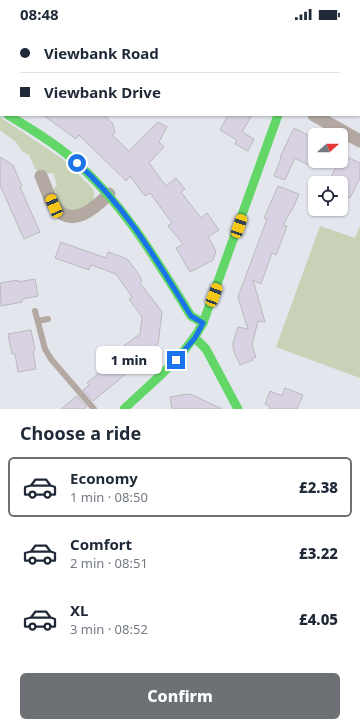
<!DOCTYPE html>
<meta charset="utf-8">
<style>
body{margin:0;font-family:"Noto Sans",sans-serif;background:#f6f6f7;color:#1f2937;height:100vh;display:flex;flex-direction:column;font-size:15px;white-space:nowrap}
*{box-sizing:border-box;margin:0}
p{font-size:13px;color:#747a83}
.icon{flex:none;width:22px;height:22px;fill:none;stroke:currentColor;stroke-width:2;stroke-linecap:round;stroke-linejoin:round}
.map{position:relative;height:381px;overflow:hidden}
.side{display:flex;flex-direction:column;background:#fff;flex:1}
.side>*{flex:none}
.hud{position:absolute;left:0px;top:0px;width:360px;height:88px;box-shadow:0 1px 3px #0004;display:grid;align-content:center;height:88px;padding:0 20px;background:#fff}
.needle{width:26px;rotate:69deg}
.controls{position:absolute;left:308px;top:100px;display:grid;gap:8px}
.controls a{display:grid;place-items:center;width:40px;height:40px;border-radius:6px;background:#fff;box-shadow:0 1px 3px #0004;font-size:20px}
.end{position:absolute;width:18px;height:18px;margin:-9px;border:5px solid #1a73e8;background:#fff;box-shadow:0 0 0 2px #fff}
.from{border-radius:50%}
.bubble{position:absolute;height:28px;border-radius:6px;background:#fff;box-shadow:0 1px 3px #0004;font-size:13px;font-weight:800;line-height:28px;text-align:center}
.car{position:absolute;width:12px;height:24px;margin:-12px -6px;border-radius:5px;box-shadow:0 0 3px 1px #0007;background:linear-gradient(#f5c518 24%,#345 0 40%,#f5c518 0 76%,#345 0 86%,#f5c518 0)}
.hud b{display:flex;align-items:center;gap:14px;height:38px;font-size:15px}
.hud b+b{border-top:1px solid #e0e1e3}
.hud i{width:10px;height:10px;background:#1f2937}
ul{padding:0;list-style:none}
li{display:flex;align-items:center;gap:12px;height:60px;margin:0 8px 6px;padding:0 12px;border:2px solid transparent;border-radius:6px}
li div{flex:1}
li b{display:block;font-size:15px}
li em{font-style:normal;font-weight:800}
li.active{border-color:#6d7075}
li>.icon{width:36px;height:36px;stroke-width:1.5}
h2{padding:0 20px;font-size:18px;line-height:48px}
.primary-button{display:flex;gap:8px;margin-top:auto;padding:8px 20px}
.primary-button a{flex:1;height:46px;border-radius:6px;background:#6d7075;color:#fff;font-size:16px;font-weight:800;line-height:46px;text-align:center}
.status{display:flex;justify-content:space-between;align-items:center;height:28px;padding:0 20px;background:#fff;direction:ltr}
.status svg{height:11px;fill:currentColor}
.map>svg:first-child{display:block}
.green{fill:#c7d2b7}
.building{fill:#d8d2e2;stroke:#b9b9be}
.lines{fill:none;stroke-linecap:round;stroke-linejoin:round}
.lane{stroke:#b3a9a2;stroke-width:6}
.street{stroke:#b3a9a2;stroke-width:13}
.fast{stroke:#63d668;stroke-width:9}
.route{stroke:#1a73e8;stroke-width:5}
</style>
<div class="status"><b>08:48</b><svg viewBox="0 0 49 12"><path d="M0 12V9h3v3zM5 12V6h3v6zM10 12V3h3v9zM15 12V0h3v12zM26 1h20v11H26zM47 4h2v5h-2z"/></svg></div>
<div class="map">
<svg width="360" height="381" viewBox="0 0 360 381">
<rect width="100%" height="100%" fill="#e3e7ed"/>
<g class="green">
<path d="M175,0h143v1z"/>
<path d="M0,89l64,43 29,29c4,11 -3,15 -11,22h-17l-14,-20 6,-6 -4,-12h-8l-2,-4 -7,1 -7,-15 -7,-4 -6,-9 -16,-12z"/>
<path d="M320,198l35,12 5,-12v152l-84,-31z"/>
</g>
<g class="building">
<path d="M43,87h61l9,9 2,9 -3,2 17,16 29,-29 9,5 -8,15 5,5 -15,16 17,23 10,-8 9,11 -4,3 20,26 6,-5 12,17 -11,7 8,14 -3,9 -23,12 -14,-24 7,-4 -15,-18 4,-3 -22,-30 -5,3 -15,-20 -4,5 -47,-46 -3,4z"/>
<path d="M228,87h24l-10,17 12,7 -6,12 -13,-7 2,-4 -17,-10z"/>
<path d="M294,100l21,11v13l-7,13 -13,-7 -10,22 -11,-4 7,-18 -1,-1z"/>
<path d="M342,127l18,8v15l-10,20 -9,-5v-10h-13l11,-22h2z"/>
<path d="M0,129l13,8 2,5 7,16 -2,1 20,45 -16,7 -24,-54z"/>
<path d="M278,158l21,8 -5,12 -11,19 4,1 -11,29 -4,-2 -11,31 -8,-4 12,42 -7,-1 -6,24 4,12 -4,2 1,1 -13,5 -7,-16v-6l5,-16 10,2 -10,-31 1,-4 28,-75 -3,-1z"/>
<path d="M61,214l45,16 2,-6 17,6 4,3 10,14 3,6 -2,2 22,29 -4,32 -34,26 3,3 -34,28 -10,-11 6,-5 -2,-2 38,-32 -3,-4 18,-13 2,-17 -13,-18 3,-2 -16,-23 -25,-9 -2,5 -34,-12z"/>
<path d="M35,251l3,17 -16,3v3l-21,4 -1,-23 18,-3v2z"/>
<path d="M31,302l4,20 -2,1 3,18 -18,3 -3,-18h-3l-4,-20z"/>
<path d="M285,360l18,7 -6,14h-28l1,-3 -5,-2 5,-13 12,5z"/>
<path d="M188,366l5,1 29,14h-50l-2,-12z"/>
<path d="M77,368l10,11 -3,2h-23z"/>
</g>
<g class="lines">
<g class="lane">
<path d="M220,0l2,1"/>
<path d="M295,0l1,1"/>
<path d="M35,283l10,38 6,10 43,50"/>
<path d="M38,293l10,-2"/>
</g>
<g class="street">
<path d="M154,0l2,1"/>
<path d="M314,87l46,26"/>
<path d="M41,148c4,8 8,24 14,31 17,22 40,1 54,-13"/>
</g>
<g class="fast">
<path d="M8,87c21,13 42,25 61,41 52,44 87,103 122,160l12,7"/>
<path d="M195,310l11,11 32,60"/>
<path d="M124,381c27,-26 61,-52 79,-86l75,-208"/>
</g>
</g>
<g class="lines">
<path class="route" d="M77,135c49,43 80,98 114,153l12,7 -8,15 -19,22"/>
</g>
</svg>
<div class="controls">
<a><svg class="needle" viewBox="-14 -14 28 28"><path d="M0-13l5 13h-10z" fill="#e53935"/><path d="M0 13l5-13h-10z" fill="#747a83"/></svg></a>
<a><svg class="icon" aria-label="locate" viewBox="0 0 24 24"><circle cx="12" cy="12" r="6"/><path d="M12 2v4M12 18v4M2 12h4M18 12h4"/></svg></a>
</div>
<i class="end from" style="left:77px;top:135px"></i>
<i class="end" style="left:176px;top:332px"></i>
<div class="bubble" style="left:96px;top:318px;width:66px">1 min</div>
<i class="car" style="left:54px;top:178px;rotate:337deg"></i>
<i class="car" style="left:239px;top:198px;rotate:19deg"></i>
<i class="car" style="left:214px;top:267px;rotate:21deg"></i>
<div class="hud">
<b><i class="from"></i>Viewbank Road</b>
<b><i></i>Viewbank Drive</b>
</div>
</div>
<section class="side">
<h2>Choose a ride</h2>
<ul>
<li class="active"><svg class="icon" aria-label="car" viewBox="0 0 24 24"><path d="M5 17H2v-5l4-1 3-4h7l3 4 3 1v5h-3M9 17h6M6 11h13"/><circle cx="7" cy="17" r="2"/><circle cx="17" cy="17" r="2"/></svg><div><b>Economy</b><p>1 min · 08:50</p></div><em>£2.38</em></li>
<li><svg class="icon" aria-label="car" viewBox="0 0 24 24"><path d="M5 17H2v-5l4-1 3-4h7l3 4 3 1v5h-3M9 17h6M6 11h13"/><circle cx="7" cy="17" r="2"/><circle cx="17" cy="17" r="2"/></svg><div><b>Comfort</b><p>2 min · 08:51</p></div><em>£3.22</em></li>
<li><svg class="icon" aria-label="car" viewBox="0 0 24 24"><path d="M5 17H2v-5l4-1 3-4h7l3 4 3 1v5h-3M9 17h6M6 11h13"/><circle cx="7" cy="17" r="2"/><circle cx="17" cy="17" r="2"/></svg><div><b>XL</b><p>3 min · 08:52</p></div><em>£4.05</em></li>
</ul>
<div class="primary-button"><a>Confirm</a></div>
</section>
